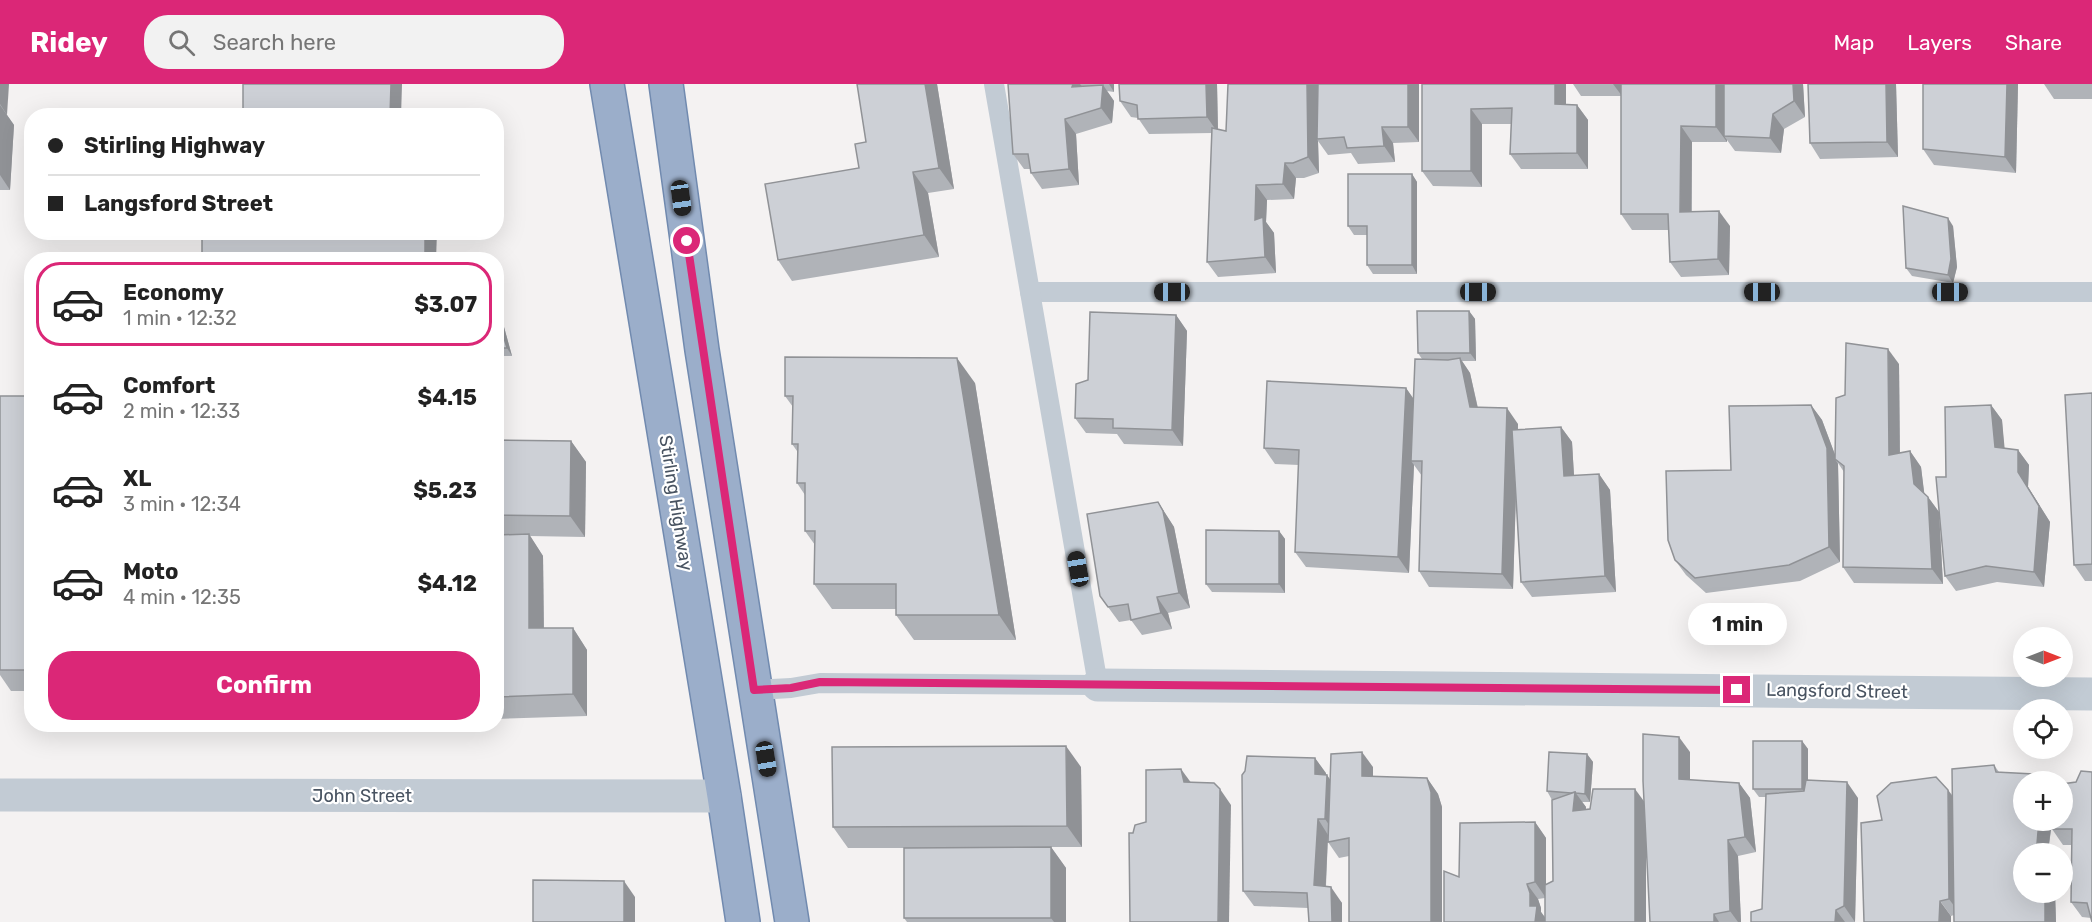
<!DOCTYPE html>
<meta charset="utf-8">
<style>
body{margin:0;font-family:Rubik,sans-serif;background:#f2f2f2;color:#222;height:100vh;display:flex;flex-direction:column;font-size:22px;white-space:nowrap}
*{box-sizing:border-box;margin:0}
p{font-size:20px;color:#767676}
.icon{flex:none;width:33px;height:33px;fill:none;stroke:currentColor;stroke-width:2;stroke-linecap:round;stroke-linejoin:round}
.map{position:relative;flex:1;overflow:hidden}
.drawer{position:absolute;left:24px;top:168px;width:480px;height:480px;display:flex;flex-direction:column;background:#fff;border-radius:24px;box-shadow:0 6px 24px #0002}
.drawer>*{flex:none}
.top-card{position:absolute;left:24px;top:24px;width:480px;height:132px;border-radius:24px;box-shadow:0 6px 24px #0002;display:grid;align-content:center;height:132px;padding:0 24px;background:#fff}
.needle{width:39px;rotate:90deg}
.tools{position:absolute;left:2013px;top:543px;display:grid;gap:12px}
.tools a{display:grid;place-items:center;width:60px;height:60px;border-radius:50%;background:#fff;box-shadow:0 6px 24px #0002;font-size:30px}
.end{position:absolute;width:27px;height:27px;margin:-14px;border:8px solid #db2777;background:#fff;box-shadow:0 0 0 3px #fff}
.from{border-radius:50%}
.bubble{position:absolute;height:42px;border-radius:21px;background:#fff;box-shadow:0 6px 24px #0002;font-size:20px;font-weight:700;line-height:42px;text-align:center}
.car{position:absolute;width:18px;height:36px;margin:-18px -9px;border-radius:8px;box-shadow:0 0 4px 2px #0007;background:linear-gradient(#222 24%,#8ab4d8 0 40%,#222 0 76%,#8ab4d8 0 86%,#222 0)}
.top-card b{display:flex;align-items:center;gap:21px;height:57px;font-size:22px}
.top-card b+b{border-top:2px solid #e0e0e0}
.top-card i{width:15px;height:15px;background:#222}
ul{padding:10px 0 0;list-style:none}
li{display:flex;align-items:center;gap:18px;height:84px;margin:0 12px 9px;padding:0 12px;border:3px solid transparent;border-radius:24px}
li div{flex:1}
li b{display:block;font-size:22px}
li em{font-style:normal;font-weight:700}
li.active{border-color:#db2777}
li>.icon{width:54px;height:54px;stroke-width:1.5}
.cta{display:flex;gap:12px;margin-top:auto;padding:12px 24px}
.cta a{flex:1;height:69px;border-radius:24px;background:#db2777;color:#fff;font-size:24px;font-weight:700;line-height:69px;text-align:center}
header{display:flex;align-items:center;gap:36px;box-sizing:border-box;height:84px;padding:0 30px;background:#db2777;color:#fff}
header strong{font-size:28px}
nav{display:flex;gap:33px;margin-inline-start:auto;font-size:21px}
.search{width:420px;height:54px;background:#f2f2f2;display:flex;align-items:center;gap:15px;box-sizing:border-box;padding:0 21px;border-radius:24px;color:#767676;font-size:22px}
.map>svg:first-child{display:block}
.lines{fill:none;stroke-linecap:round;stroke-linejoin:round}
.trunk-casing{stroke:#718aaf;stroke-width:36}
.service{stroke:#c2cbd4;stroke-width:20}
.minor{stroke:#c2cbd4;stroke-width:33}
.trunk{stroke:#9baeca;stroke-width:33}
.wall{fill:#b0b3b8;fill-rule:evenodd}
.shaded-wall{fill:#909296}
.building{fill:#cdd0d6;stroke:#909296;stroke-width:1.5}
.route{stroke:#db2777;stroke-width:8}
.labels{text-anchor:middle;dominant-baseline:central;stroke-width:4.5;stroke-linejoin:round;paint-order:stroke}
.street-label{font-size:18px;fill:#485361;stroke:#fff}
</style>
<header>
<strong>Ridey</strong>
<div class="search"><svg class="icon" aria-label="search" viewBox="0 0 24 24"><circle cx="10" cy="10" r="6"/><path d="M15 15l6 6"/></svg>Search here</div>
<nav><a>Map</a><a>Layers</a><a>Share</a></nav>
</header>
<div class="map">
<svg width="2092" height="838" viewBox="0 0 2092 838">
<rect width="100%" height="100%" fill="#f4f2f2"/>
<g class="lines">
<defs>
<g id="trunk">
<path d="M607,0l117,712 19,126"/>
<path d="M666,0l36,266 90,572"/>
</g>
</defs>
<use href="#trunk" class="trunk-casing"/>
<g class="service">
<path d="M1030,208h1062"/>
<path d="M755,606l36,-2 29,-5 278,2 -104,-601"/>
</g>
<g class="minor">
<path d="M1098,601l994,9"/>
<path d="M0,711l724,1"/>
</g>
<use href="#trunk" class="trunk"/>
</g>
<g class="wall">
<path d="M0,0l7,31 7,10 -4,65h-10z"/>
<path d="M937,0l17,105 -26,4 11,64 -147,24 -14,-21 81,-92 7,-26z"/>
<path d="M1008,0h106v8l-7,-1 7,10 -2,22 -36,11 3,51 -37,4 -11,-16 -1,-4h-6l-11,-15z"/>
<path d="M1217,0l1,45 8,2 92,-47h101v58l-26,1 2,19 -37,2 -7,-11 -23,2 -10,-14 1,32 -15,5h-8l-2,21 -27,1 -1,22 8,11 2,40 -58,4 -11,-15 5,-129 -63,1 -11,-16 -7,-1 -11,-16z"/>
<path d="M1422,0l144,20 11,1 11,15v49h-67l-11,-15 1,-30h-29v63l-49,-1 -11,-15z"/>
<path d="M1573,0h230l2,33 -21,12 -3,24 -46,-2 -8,-11v2h-35v70l38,14 -1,49 -48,2 -11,-15 -1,-32h-37l-11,-16v-118h-40z"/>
<path d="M1808,0h88l2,73 -78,2 -10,-16z"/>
<path d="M1923,0h95l-2,89 -82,-8 -11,-16z"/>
<path d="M2044,0h48v15h-38z"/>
<path d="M1412,90l5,8v92h-44l-6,-9v-30h-13l-6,-9z"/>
<path d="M1953,142l4,41 -4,16 -41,-7 -6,-8z"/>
<path d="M496,214l16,58h-16z"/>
<path d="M1469,227l6,8 1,42h-14l8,12 8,35 40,16v6l43,-3 11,15 2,34 25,-2 11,16 6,102 -84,5 -11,-15 -5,-85 -3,92 -84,-2 -10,-16 3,-95 -8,-11 -5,108 -103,-6 -11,-15 4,-87 -24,-1 -11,-16 142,-60 7,10 9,-39 -4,-6z"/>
<path d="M1176,231l11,16 -4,115 -59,-2 -7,-10 -31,-1 -11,-15 13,-38z"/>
<path d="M1899,280l1,89 10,-2 11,16 3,26 4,4 11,15 4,72 -89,-1 -11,-16 1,-95 -6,-9 2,99 -40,19 -94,12 -20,-18 -11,-15 56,-90 80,-65 11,15 13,35 10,-60z"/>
<path d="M975,299l41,257h-102l-18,-25v-6h-64l-18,-25 1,-39 -10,-14v-36l-8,-12v-32l-5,-7 1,-37 -8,-11z"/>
<path d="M2092,309v188h-7l-11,-16z"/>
<path d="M0,312h32v295h-21l-11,-16z"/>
<path d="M1991,321l11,15 2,28 14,2 11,15 -1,22 22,35 -6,65 -47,-5 -41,9 -11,-15 1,-99z"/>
<path d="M496,356l75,1 15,21 -1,75 -55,-1 13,20 1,72h29l14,22v66l-91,3z"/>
<path d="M1158,418l16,25 16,81 -22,5 4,16 -30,6 -11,-15 -12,2 -19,-26z"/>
<path d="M1279,447l6,8v54l-73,-1 -6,-8z"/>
<path d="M1802,657l6,8v31l50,18 -3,124h-104l11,-13 4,-112h-7l-6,-8z"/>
<path d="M1690,668v28l49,3 11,15 6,54 -18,4 3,66h-91l-4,-83v83h-202l15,-45 76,-55 11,16v46l7,-3 -1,-81 -5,-9 40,-37 6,8 -3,40h-8l4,5v2l58,-7zM1545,814v19l-4,-5v-4l-3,-9z"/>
<path d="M1315,674l15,22 43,-13v10l54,1 11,16 4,13v115l-93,-66 -10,2 -11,-16v-6l-2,50 16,17 -34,5 -54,-2 -11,-15z"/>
<path d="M1994,681l5,7 37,2 5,8h-17l38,38v-36l29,134 -9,-1 -11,-15 1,-57h-9l-11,-16v-6l-4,29 -24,40h31l1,30h-102v-7l-3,1 -69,-96 66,-30 5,6z"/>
<path d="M1081,683l1,80h-31l15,21v54h-159l-3,-4v-70h-56l-15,-21z"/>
</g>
<g class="shaded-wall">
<path d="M0,0h9l-2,31 -7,-11z"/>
<path d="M391,0h11l-1,32h-11z"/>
<path d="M925,0h12l17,105 -15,-21z"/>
<path d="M1073,0h7l5,6 -13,-3z"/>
<path d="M1109,0h5v8z"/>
<path d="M1206,0h11l1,49 -11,-16z"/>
<path d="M1307,0h11l-1,55 1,2 1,32 -11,-16z"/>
<path d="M1408,0h11v58l-11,-15z"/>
<path d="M1555,0h11v36l-11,-16z"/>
<path d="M1613,0h9v12z"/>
<path d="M1716,0h10l-2,52 3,4v2l-11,-15z"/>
<path d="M1793,0h10l2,33 -11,-16z"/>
<path d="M1886,0h10l2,73 -11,-15z"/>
<path d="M2007,0h11l-2,89 -11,-16z"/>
<path d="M1103,1l11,16 -2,22 -11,-15z"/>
<path d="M0,21l14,20 -4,65 -10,-15z"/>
<path d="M1577,21l11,15v49l-11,-16z"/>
<path d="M1471,25l11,15v63l-11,-16z"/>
<path d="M1773,30l11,15 -3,24 -11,-15z"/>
<path d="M1065,35l11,15 3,51 -10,-16z"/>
<path d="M1681,42l11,16 -1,86 -11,-16z"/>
<path d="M1382,43l11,16 2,19 -11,-16z"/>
<path d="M1285,79l11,15 -2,21 -11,-15z"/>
<path d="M913,88l15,21 11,64 -15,-22z"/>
<path d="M1412,90l5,8v92l-5,-9z"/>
<path d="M1256,101l11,15 -1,22 8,11 2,40 -11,-16 -10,-37z"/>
<path d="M1719,127l11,15 -1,49 -11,-16z"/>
<path d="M1948,134l5,8 4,41 -4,16 -5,-8z"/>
<path d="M425,148h12l-1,28h-11z"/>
<path d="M496,214l16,58 -5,-8 -11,-37z"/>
<path d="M1469,227l6,8 1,42 -6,-8z"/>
<path d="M1176,231l11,16 -4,115 -11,-16z"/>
<path d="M1888,265l11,15 1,107 -11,-16z"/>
<path d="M957,274l18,25 41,257 -17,-25z"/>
<path d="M1460,274l10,15 11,50 -11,-16z"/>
<path d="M1406,304l11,16 -6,57 3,4 -5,108 -11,-16z"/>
<path d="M1811,321l11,15 15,40 -2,-1 3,5 2,98 -11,-15z"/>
<path d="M1991,321l11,15 4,43 -11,-16z"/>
<path d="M1507,324l11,16 -5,165 -11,-15z"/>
<path d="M1561,343l11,15 3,50 -11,-16z"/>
<path d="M571,357l15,21 -1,75 -15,-21z"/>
<path d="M2018,366l11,15 -1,22 22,35 -6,65 -10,-15 -16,-100z"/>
<path d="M1910,367l11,16 4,32 -11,-15z"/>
<path d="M1599,390l11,16 6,102 -11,-16z"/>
<path d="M1928,413l11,15 4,72 -11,-15z"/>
<path d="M1158,418l16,25 16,81 -11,-15z"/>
<path d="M1279,447l6,8v54l-6,-9z"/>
<path d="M529,450l14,22 1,94 -15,-22z"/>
<path d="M1157,513l11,16 4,16 -11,-16z"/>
<path d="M573,544l14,22v66l-14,-22z"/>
<path d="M1679,653l11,15v43l-11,-16z"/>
<path d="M1802,657l6,8v48l-6,-8z"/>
<path d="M1066,662l15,21 1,80 -15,-21z"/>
<path d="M1362,668l11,15v25l-11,-16z"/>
<path d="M1587,670l6,8 -3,40 -5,-8z"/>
<path d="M1315,674l11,15 -1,16 -10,-15z"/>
<path d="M1181,685l11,15 -8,-2z"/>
<path d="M1327,691l11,16 -2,44 -11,-16z"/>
<path d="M1427,694l11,16 4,13v115h-11z"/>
<path d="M1847,698l11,16 -3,124 -11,-16z"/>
<path d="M1739,699l11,15 6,54 -11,-15z"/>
<path d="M1220,705l11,16 -2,117h-11z"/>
<path d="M1635,705l11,15v118h-11z"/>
<path d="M1948,706l11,16 1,108 -11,-15z"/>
<path d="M1575,708l11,15 -2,20 -11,-16z"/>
<path d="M1318,735l10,16 -3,66 -11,-16z"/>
<path d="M2039,736h13l-4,32 1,2h-6l-6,-10z"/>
<path d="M1535,738l11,16v60l-11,-16z"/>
<path d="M1728,756l10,16 3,66h-3l-8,-11z"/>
<path d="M1051,763l15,21v54h-12l-3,-4z"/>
<path d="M624,797l11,16v25h-11z"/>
<path d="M1527,800l11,15 3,9v4l7,10h-13l-5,-16z"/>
<path d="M1331,803l11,16v19h-10z"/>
<path d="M2045,808h10l1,30h-11z"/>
<path d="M1940,817l11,15v6h-12z"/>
<path d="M1836,826l9,12h-10z"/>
<path d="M1714,830l5,8h-5z"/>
</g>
<g class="building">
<path d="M243,0h148l-1,32h-186v-4l39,1z"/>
<path d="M857,0h68l14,84 -26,4 11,63 -146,25 -13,-76 94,-16 -4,-24 11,-2z"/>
<path d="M1008,0h65l-1,3 31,-2 -2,23 -36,11 4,50 -38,4 -3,-19h-15z"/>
<path d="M1119,0h87l1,33 -69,2 -1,-14 -17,-4z"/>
<path d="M1228,0h79l1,73 -15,6h-8l-2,21 -27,1 -1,35 8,-3 2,40 -58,5 5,-134 14,3z"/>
<path d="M1318,0h90v43h-26l2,19 -37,2 -3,-11 -27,2z"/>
<path d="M1422,0h133v20l22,1v48l-67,1 2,-46 -41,1v62h-49z"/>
<path d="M1621,0h95v43l-35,-1 -1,86 39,-1 -1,48 -48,3 -2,-48h-47z"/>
<path d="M1724,0h69l1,17 -21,13 -3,24 -46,-2z"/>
<path d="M1808,0h78l1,58 -77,1z"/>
<path d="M1923,0h84l-2,73 -82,-8z"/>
<path d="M1348,90h64v91h-45v-39h-19z"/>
<path d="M1903,122l45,12 3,41 -3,16 -42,-7z"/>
<rect x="202" y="148" width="223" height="28"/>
<path d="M496,227l11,37h-11z"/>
<path d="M1417,227h52l1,42h-52z"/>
<path d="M1090,228l86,3 -4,115 -59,-2v-9l-38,-1 1,-34 12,-4z"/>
<path d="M1846,259l42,6 1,106 21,-4 4,33 14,13 4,72 -89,-2 1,-101 -9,-7 1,-61 9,-3z"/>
<path d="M785,273l172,1 42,257h-103v-31h-82l1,-53h-10v-48h-8l1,-39h-6l1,-48h-8z"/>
<path d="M1460,274l10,49 37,1 -5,166 -83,-3 3,-110h-11l4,-102 33,1z"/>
<path d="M1267,297l139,7 -8,169 -103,-5 4,-102 -35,-2z"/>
<path d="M2092,309v171l-18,1 -9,-170z"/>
<rect x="0" y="312" width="32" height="274"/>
<path d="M1811,321l16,43 2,99 -40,18 -94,13 -20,-18 -7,-20 -2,-69 65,-1 -2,-64z"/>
<path d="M1991,321l4,42 23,3v22l21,34 -5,66 -48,-6 -41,10 -9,-99h10l-1,-70z"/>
<path d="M1561,343l3,49 35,-2 6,102 -84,6 -9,-152z"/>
<path d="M496,356l75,1 -1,75 -74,-1z"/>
<path d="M1158,418l5,9 16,82 -22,4 4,16 -30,7 -3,-16 -20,3 -8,-11 -13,-82z"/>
<path d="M1206,446l73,1v53h-73z"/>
<path d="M529,450v94h44v66l-77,3v-162z"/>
<path d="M1643,650l36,3v42l60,4 6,54 -17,3 2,71 -16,3v8h-64l-7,-141z"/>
<rect x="1753" y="657" width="49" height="48"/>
<path d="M1066,662l1,80 -234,1 -1,-80z"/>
<path d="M1362,668v24l65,2 4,14v130h-82v-84l-21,4 3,-88z"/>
<path d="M1549,668l38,2 -2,40 -9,-1 -1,-1 -4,1 -24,-2z"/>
<path d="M1247,672l68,2v16l12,1 -2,44h-7l-4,66 17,2 1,35h-23l-2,-29 -64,-2 -1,-116 3,-4z"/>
<path d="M1994,681l2,7 40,2 2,8h-14v38h15l-2,24 7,2v8h-20v38h21v30h-91l-2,-153z"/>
<path d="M1181,685l3,13 30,1 6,6 -2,133h-88l-1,-89h4l2,-8 11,-3v-52z"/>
<path d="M2081,687l11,1v150l-5,-19 -16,-1 1,-73h-20v-9h10v-36l14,-2z"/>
<path d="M1936,693l12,13 1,109 -9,2 -1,21h-75l-3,-99 21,-3 -5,-24 14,-13z"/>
<path d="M1806,696l41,2 -3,124 -8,4 -1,12h-84v-10l11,-3 4,-115 38,-3z"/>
<path d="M1593,705h42v133h-90v-37l8,-4 -1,-81 23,-8 -2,19 17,-2z"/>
<path d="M1535,738v60l-8,2 3,9v13h7l-2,16h-91v-51l15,6 1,-54z"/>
<path d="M1051,763v71h-147v-70z"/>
<path d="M533,796l91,1v41h-91z"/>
</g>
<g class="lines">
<path class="route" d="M687,157l67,449 37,-2 29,-6 917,8"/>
</g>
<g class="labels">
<g class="street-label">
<text transform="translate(676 419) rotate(81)">Stirling Highway</text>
<text transform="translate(1837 607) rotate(1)">Langsford Street</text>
<text x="362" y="712">John Street</text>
</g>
</g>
</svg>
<div class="tools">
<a><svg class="needle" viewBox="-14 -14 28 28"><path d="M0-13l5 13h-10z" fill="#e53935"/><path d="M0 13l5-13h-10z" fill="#767676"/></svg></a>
<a><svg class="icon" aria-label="locate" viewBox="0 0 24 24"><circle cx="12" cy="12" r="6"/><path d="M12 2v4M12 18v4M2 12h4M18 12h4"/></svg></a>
<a>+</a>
<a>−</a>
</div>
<i class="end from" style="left:687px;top:157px"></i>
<i class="end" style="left:1737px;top:606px"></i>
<div class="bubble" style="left:1688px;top:519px;width:99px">1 min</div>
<i class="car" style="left:681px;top:114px;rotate:172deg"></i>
<i class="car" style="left:1172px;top:208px;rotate:270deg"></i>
<i class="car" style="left:1478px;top:208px;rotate:90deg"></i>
<i class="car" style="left:1762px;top:208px;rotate:270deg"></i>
<i class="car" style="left:1950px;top:208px;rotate:90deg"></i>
<i class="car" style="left:1078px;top:485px;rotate:350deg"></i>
<i class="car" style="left:766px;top:675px;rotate:171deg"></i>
<div class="top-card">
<b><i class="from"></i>Stirling Highway</b>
<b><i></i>Langsford Street</b>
</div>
<section class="drawer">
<ul>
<li class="active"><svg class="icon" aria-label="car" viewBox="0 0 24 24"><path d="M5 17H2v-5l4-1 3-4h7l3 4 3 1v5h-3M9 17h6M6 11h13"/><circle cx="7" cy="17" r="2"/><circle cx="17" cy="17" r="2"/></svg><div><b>Economy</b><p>1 min · 12:32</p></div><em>$3.07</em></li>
<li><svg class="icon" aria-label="car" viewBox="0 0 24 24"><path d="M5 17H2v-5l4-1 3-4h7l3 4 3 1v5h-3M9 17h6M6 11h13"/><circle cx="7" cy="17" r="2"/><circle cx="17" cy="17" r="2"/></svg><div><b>Comfort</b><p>2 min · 12:33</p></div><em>$4.15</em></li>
<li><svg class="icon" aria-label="car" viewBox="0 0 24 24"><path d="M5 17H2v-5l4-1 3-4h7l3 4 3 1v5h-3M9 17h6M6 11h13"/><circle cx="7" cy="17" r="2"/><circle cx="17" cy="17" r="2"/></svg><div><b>XL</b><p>3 min · 12:34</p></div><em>$5.23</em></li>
<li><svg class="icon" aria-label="car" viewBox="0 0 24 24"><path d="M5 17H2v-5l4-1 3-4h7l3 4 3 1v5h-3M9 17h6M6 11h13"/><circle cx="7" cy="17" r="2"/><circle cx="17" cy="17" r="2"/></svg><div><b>Moto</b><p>4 min · 12:35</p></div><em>$4.12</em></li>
</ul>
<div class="cta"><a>Confirm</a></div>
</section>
</div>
